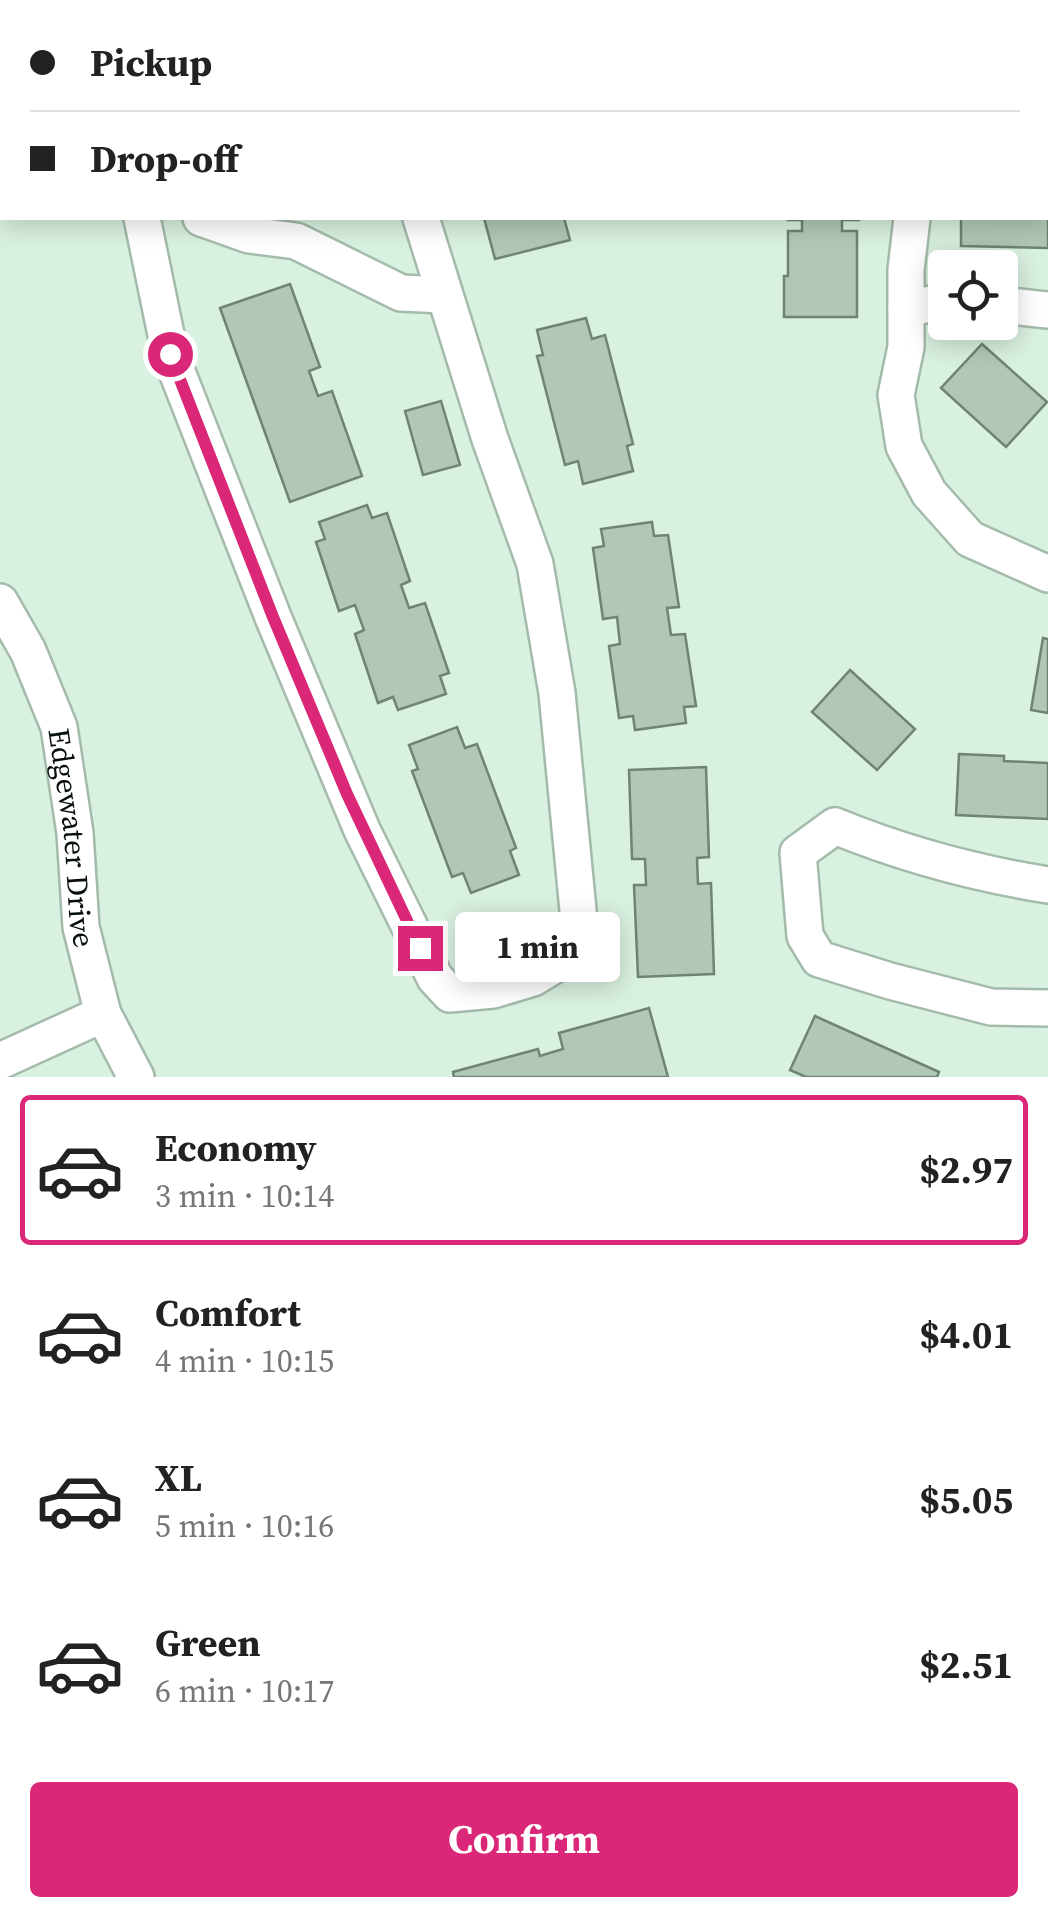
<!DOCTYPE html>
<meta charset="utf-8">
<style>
body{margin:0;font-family:"Source Serif 4",serif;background:#f2f2f2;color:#222;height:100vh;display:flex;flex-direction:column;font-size:38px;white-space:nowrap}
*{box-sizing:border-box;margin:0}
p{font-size:32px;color:#767676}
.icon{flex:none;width:55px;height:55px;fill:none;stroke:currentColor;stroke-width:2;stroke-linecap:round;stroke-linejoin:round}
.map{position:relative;height:1077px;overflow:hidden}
.side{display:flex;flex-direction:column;background:#fff;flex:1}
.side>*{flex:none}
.top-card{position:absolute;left:0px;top:0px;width:1050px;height:220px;box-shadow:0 5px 25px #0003;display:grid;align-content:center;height:220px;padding:0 30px;background:#fff}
.buttons{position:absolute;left:928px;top:250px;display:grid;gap:20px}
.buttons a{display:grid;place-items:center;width:90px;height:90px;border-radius:10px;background:#fff;box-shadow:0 5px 25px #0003;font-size:50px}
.end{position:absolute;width:45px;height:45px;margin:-22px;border:12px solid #db2777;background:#fff;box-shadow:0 0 0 5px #fff}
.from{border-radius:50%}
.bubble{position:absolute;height:70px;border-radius:10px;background:#fff;box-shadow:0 5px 25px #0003;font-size:32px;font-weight:700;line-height:70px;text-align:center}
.top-card b{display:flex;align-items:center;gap:35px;height:95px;font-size:38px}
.top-card b+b{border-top:2px solid #e0e0e0}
.top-card i{width:25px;height:25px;background:#222}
ul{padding:18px 0 0;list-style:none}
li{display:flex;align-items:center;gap:30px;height:150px;margin:0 20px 15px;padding:0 10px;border:5px solid transparent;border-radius:10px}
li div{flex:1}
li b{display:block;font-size:38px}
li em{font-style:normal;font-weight:700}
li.active{border-color:#db2777}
li>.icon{width:90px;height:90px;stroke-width:1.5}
.primary-button{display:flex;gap:20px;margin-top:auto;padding:20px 30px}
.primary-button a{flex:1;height:115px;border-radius:10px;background:#db2777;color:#fff;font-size:40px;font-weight:700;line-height:115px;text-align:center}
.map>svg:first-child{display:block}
.building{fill:#b1c8b7;stroke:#6f8475;stroke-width:2.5}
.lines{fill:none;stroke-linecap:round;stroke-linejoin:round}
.minor-casing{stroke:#a4bbab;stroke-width:40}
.minor{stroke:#fff;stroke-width:35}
.route{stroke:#db2777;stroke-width:12}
.labels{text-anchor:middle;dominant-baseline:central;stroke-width:9;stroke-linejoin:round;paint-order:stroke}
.street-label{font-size:30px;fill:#070f0a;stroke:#fff}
</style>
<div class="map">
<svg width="1048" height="1077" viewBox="0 0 1048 1077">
<rect width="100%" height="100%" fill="#d9f1e0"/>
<g class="building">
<rect x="201" y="0" width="77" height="2"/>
<rect x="786" y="0" width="72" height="2"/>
<path d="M1048,190v58l-87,-2v-28h87z"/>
<path d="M484,218h80l6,22 -75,19z"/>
<path d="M788,218h71v2h-17v11h15v86h-73v-41h4v-45h14v-11h-14z"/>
<path d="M290,284l30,83 -11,4 9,25 14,-5 30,85 -72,26 -70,-194z"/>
<path d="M586,318l6,21 13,-4 28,109 -6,2 6,25 -50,13 -5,-23 -13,4 -28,-109 6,-1 -6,-25z"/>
<path d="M982,344l65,58 -41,45 -65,-59z"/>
<path d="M441,401l19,64 -37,10 -18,-64z"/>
<path d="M367,505l5,13 15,-5 23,68 -9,4 8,23 16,-5 24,70 -9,3 6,18 -48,16 -5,-13 -15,6 -23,-69 9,-4 -9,-25 -16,6 -23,-69 9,-3 -6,-17z"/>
<path d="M652,522l2,14 14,-1 11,72 -12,1 4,27 14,-1 11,72 -12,1 2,16 -51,7 -2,-14 -14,2 -10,-72 11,-2 -3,-27 -14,2 -10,-71 11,-2 -3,-17z"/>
<path d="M1043,638l5,1v74l-17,-3z"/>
<path d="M850,670l65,59 -38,41 -65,-58z"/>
<path d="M457,727l8,21 12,-4 39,104 -6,3 9,24 -48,18 -8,-20 -11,4 -40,-106 6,-2 -9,-24z"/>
<path d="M959,754l45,2v5l44,2v56l-92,-4z"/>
<path d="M706,767l3,90 -12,1 1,26 13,-1 3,91 -76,3 -4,-92h12l-1,-26h-13l-3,-89z"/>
<path d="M649,1008l19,69h-214l-1,-5 85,-23 2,7 23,-7 -4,-16z"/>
<path d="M815,1016l124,56 -2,5h-131l-16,-7z"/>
</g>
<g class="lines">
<defs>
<g id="minor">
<path d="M143,2v-2"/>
<path d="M393,2l2,-2"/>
<path d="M904,2v-2"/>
<path d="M1048,91v-3"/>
<path d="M0,159l2,-1"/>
<path d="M142,218l28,136 103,263 89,213 73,148 15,16 43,-4 40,-12 36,-22 11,-25 -23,-238 -22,-129 -45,-125 -69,-221"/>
<path d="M201,218l48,17 47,6 105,52 43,2"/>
<path d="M912,218l-6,52v77l-10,48 8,51 25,47 41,46 78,35"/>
<path d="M1000,305l48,5"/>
<path d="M906,308l39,-6"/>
<path id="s1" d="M0,602l28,49 31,76 16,106 6,94 22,87 33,63"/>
<path d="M1048,885c-75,-12 -142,-30 -213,-59l-37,27 7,83 14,23 71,22 101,26 57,1"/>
<path d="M0,1061l103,-47"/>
</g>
</defs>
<use href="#minor" class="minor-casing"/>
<use href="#minor" class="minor"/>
</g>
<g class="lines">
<path class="route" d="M170,354l103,263 74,177 73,154"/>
</g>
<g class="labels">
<g class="street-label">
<text stroke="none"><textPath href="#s1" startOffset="250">Edgewater Drive</textPath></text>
</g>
</g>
</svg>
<div class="buttons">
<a><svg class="icon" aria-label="locate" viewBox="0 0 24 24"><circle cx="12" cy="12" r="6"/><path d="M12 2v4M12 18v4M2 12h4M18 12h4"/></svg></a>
</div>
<i class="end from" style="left:170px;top:354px"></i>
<i class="end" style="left:420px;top:948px"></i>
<div class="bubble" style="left:455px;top:912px;width:165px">1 min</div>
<div class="top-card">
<b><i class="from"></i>Pickup</b>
<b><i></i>Drop-off</b>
</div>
</div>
<section class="side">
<ul>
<li class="active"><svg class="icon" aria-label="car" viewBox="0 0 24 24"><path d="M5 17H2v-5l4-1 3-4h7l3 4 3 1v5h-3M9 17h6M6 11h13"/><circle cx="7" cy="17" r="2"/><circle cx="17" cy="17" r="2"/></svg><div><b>Economy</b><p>3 min · 10:14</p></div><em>$2.97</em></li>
<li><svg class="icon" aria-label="car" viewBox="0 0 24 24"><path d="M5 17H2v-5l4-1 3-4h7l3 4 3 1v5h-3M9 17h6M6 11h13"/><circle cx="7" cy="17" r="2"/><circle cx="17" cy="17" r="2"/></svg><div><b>Comfort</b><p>4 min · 10:15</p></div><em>$4.01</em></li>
<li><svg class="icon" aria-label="car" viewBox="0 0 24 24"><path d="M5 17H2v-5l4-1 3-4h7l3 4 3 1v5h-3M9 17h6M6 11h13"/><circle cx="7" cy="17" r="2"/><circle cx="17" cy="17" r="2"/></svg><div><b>XL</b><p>5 min · 10:16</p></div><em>$5.05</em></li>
<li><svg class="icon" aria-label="car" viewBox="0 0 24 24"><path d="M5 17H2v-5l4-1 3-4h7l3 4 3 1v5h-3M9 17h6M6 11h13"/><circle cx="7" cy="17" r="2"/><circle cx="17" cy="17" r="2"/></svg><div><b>Green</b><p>6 min · 10:17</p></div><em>$2.51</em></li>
</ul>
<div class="primary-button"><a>Confirm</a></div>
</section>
